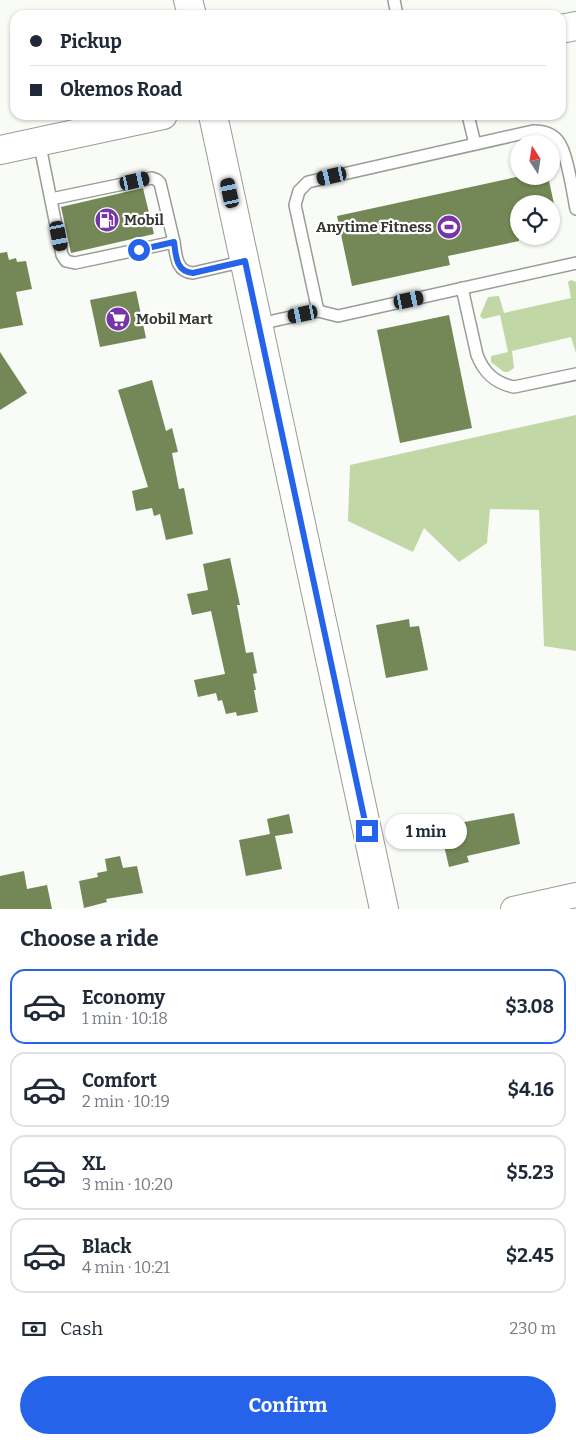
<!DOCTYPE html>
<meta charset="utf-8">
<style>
body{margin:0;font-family:Bitter,serif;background:#f6f6f7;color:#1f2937;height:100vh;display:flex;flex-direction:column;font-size:19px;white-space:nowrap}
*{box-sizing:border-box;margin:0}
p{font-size:16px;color:#747a83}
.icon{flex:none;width:28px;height:28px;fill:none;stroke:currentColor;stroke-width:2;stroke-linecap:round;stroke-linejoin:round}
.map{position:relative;height:909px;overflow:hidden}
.panel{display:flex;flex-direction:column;background:#fff;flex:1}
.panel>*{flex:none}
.top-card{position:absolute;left:10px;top:10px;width:556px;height:110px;border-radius:15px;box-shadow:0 1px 4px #0004;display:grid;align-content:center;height:110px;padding:0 20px;background:#fff}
.needle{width:32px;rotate:348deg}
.controls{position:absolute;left:510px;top:135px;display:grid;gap:10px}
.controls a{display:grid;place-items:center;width:50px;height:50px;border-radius:50%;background:#fff;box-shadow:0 1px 4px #0004;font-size:25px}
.end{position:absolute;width:22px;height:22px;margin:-11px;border:6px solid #2563eb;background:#fff;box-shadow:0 0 0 2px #fff}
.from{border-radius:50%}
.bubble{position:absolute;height:35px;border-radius:18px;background:#fff;box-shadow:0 1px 4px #0004;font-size:16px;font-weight:700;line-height:35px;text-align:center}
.car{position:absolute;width:15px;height:30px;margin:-15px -8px;border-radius:6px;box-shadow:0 0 4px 1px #0007;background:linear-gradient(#222 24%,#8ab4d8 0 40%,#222 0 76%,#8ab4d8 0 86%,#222 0)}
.top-card b{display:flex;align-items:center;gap:18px;height:48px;font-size:19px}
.top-card b+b{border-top:1px solid #e0e1e3}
.top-card i{width:12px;height:12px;background:#1f2937}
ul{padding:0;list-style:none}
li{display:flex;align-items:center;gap:15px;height:75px;margin:0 10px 8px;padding:0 10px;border:2px solid #e0e1e3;border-radius:15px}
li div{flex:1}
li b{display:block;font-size:19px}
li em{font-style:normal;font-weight:700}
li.active{border-color:#2563eb}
li>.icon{width:45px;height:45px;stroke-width:1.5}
h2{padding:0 20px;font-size:22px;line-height:60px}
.pay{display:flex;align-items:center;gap:12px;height:55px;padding:0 20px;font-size:19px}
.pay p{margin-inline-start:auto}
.action{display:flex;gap:10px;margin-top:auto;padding:10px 20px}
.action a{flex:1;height:58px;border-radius:30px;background:#2563eb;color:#fff;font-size:20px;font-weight:700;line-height:58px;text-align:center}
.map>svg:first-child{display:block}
.green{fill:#c1d7a6}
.building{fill:#738856}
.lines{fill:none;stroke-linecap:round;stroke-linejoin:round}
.service-casing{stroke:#9a9c97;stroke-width:14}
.minor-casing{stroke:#9a9c97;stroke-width:26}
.tertiary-casing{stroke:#9a9c97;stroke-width:30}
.secondary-casing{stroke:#9a9c97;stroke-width:30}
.service{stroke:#fff;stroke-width:11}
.minor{stroke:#fff;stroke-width:24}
.tertiary{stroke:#fff;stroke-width:28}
.secondary{stroke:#fff;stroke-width:28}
.route{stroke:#2563eb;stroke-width:6}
.labels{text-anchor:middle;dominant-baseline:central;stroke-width:4.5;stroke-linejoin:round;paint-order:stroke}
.poi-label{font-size:15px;font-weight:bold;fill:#373836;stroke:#fff;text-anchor:start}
</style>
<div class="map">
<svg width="576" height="909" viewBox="0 0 576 909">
<rect width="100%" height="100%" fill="#f9fbf6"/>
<g class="green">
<path d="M571,280l5,2v71l-5,-16 -59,14 2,17 -6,4h-4l-13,-10v-6l17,-4 -8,-37 -17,4 -3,-3 8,-19 11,-1 5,17 67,-15 -3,-16z"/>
<path d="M576,415v236l-32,-5 -5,-136 -49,-1 -3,34 -28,19 -35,-34 -11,24 -65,-31 2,-56z"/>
</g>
<g class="building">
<path d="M521,176h27l6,28h-35v37l-71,15 2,9 -98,21 -15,-70z"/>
<path d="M143,188l11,46 -83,19 -10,-46z"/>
<path d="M7,252l2,8 7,-2 1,4 9,-1 6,28 -16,3 7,33 -23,4v-76z"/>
<path d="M136,291l10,47 -46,9 -10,-47z"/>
<path d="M449,315l23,113 -72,15 -23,-113z"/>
<path d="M0,352l27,41 -27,17z"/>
<path d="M152,380l14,51 6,-3 6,24 -6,1 7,36 5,-1 9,46 -27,6 -6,-26 -6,2 -2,-8 -16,3 -4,-20 16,-4 -30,-97z"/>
<path d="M230,558l10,47h-3l9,48 7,-1 4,21 -4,1 3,16h-2l4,22 -21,4 -1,-4 -10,2 -4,-14 -4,1 -2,-8 -18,4 -4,-17 31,-6 -14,-63 -19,4 -5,-21 21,-4 -5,-26z"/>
<path d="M409,619l1,8 9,-1 9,44 -42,8 -10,-53z"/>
<path d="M514,813l6,31 -53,12 2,6 -20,5 -7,-30 2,-1 -2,-10z"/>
<path d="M289,814l4,19 -18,3 7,33 -36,7 -7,-36 31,-6 -3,-15z"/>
<path d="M120,856l3,12 14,-2 6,27 -37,6 1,3 -23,6 -5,-27 19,-4 -1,-4 10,-2 -2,-12z"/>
<path d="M24,871l3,18 20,-4 5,24h-52v-33z"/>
</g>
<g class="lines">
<defs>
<g id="service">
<path d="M394,0l3,15"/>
<path d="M468,115l7,29"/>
<path d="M39,141l23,114 4,6 9,2 99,-21c2,13 2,30 19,31l52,-12"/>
<path d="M51,199l101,-21 5,2 3,3 14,59"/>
<path d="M462,288l15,67c7,18 18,28 37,32l62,-13"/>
<path d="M318,311l-23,-106 4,-14 9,-9 225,-51c10,0 19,2 25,10 9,10 15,53 18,68"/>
<path d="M259,324l59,-13 20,5 238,-53"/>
</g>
<path id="minor" d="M513,909l63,-14"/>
<g id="tertiary">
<path d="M188,0l4,15"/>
<path d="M213,115l171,794"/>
</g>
<g id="secondary">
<path d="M561,29l15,-3"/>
<path d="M0,150l163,-35"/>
</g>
</defs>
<use href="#service" class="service-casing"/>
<use href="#minor" class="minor-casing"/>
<use href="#tertiary" class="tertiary-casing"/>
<use href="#secondary" class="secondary-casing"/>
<use href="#service" class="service"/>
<use href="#minor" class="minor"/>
<use href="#tertiary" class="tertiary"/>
<use href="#secondary" class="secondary"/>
</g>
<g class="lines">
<path class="route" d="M139,250l35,-8c2,14 2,30 19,31l52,-12 122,570"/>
</g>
<defs>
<symbol id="fuel-disc" viewBox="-11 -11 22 22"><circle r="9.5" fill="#7835a9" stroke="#fff"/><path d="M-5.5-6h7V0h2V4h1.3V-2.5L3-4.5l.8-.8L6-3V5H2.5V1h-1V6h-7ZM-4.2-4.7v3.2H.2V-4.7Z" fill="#fff"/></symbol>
<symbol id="stadium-disc" viewBox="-11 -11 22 22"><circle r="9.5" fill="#7835a9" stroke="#fff"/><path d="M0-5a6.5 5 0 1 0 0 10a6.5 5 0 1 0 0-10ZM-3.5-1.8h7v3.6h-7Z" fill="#fff"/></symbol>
<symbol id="supermarket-disc" viewBox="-11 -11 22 22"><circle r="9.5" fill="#7835a9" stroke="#fff"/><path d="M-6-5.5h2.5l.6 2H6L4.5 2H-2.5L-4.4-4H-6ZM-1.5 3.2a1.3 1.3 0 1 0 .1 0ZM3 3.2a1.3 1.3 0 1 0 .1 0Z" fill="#fff"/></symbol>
</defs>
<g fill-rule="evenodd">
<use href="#fuel-disc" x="93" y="206" width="28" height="28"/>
<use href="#stadium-disc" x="435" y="213" width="28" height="28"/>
<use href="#supermarket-disc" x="104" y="305" width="28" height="28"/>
</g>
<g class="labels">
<g class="poi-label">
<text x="124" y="220">Mobil</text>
<text x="432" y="227" text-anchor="end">Anytime Fitness</text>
<text x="136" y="319">Mobil Mart</text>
</g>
</g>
</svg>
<div class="controls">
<a><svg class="needle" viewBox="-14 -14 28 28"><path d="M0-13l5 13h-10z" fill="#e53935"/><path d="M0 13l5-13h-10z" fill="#747a83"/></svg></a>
<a><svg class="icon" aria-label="locate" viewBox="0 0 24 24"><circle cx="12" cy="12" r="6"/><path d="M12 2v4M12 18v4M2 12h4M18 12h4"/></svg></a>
</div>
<i class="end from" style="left:139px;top:250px"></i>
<i class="end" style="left:367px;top:831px"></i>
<div class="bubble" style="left:385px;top:814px;width:82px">1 min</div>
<i class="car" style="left:332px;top:176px;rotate:257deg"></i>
<i class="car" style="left:135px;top:181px;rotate:77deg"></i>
<i class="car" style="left:230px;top:193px;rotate:348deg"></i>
<i class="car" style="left:59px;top:236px;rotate:169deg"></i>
<i class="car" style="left:409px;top:300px;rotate:78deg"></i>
<i class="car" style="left:303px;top:314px;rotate:258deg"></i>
<div class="top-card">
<b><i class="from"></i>Pickup</b>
<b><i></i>Okemos Road</b>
</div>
</div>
<section class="panel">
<h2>Choose a ride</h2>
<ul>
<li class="active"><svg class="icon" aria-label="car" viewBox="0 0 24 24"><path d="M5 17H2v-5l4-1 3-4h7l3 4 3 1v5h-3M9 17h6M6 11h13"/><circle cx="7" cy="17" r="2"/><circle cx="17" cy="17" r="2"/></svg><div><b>Economy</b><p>1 min · 10:18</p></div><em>$3.08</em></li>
<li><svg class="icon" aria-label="car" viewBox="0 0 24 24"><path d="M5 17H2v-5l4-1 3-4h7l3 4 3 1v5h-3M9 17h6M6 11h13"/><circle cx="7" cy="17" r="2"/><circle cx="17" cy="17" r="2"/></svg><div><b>Comfort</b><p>2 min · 10:19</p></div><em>$4.16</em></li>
<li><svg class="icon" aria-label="car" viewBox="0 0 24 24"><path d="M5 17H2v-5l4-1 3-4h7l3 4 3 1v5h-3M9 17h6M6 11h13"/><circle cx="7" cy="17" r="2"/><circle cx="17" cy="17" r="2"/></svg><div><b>XL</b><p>3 min · 10:20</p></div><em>$5.23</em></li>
<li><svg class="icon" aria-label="car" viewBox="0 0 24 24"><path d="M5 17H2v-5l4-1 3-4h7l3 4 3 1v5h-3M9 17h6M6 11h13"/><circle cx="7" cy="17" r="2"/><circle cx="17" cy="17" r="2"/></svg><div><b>Black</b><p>4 min · 10:21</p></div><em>$2.45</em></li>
</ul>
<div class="pay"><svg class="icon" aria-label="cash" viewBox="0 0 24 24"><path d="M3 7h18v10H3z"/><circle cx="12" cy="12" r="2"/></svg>Cash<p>230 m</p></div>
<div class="action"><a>Confirm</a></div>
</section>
